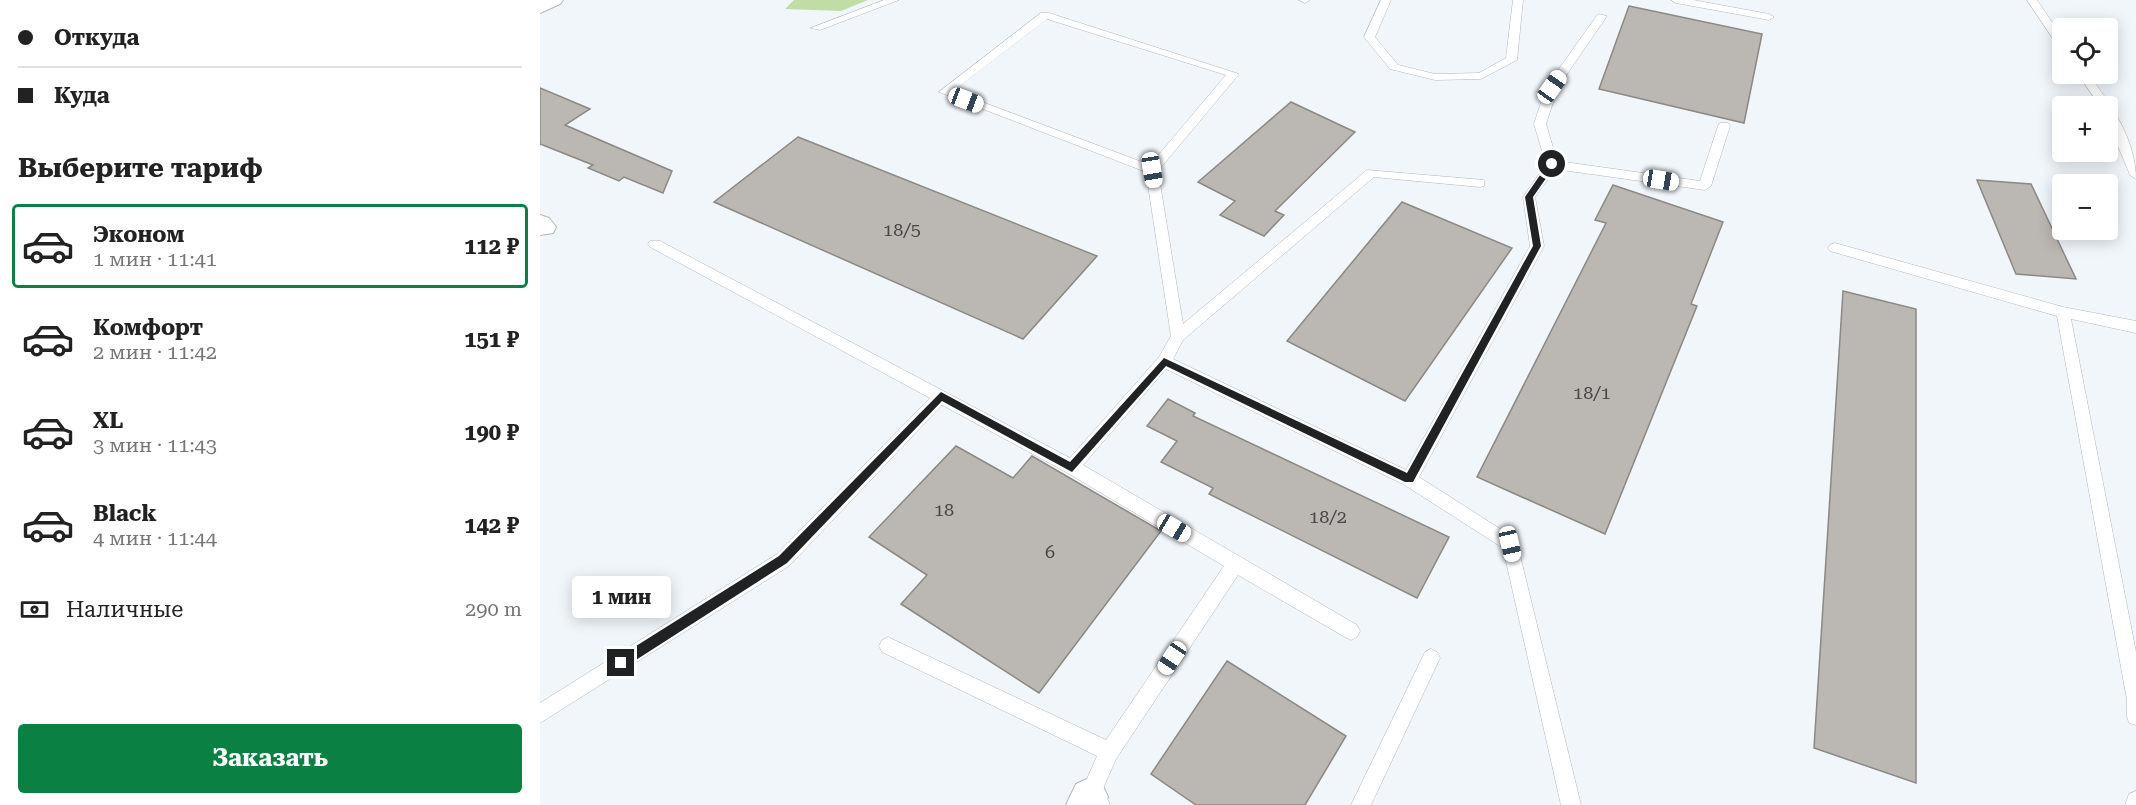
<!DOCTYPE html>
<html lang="ru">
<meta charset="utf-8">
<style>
body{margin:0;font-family:"Roboto Serif",serif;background:#f2f2f2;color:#222;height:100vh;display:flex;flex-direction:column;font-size:22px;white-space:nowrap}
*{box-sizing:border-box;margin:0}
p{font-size:20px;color:#767676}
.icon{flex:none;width:33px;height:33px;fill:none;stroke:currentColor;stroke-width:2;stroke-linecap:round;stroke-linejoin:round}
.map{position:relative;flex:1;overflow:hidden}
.drawer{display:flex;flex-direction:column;background:#fff;width:540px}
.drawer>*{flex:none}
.guide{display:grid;align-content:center;height:132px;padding:0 18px;background:#fff}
.buttons{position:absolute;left:1512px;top:18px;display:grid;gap:12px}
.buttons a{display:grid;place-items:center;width:66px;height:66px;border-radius:6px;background:#fff;box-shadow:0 3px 15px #0003;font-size:30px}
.end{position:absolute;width:27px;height:27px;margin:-14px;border:8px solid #202223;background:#fff;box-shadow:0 0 0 3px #fff}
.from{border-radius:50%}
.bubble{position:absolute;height:42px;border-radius:6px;background:#fff;box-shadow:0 3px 15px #0003;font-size:20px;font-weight:700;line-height:42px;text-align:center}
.car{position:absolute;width:18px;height:36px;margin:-18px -9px;border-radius:8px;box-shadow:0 0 4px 2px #0007;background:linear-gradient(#fff 24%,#345 0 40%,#fff 0 76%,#345 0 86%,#fff 0)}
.guide b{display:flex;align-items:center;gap:21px;height:57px;font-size:22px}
.guide b+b{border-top:2px solid #e0e0e0}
.guide i{width:15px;height:15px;background:#222}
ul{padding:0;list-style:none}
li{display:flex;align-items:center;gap:18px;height:84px;margin:0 12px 9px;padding:0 6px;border:3px solid transparent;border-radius:6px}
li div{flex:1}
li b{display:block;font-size:22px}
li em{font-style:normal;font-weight:700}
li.on{border-color:#0b8043}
li>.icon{width:54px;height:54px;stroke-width:1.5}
h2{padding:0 18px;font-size:27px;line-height:72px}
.pay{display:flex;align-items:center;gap:15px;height:66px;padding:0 18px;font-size:22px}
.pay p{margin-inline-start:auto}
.action{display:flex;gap:12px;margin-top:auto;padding:12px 18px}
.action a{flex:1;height:69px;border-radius:6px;background:#0b8043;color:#fff;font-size:24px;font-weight:700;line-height:69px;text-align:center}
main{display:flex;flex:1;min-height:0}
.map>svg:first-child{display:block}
.green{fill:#c1dda6}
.building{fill:#bbb7b2;stroke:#8c8883;stroke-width:1.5}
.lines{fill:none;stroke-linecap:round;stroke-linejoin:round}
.lane-casing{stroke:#b2b7bc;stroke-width:1}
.street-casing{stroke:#b2b7bc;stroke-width:2}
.lane{fill:#fff;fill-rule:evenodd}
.street{fill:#fff;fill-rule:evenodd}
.route{fill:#202223}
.labels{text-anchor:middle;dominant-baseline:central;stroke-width:6;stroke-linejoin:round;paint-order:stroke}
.number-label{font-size:18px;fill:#474747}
</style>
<main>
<section class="drawer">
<div class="guide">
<b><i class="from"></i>Откуда</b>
<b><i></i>Куда</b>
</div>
<h2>Выберите тариф</h2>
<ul>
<li class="on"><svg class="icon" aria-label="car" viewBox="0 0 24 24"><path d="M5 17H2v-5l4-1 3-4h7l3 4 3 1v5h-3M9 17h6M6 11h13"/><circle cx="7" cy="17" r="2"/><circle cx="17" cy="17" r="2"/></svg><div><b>Эконом</b><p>1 мин · 11:41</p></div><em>112 ₽</em></li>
<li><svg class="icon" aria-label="car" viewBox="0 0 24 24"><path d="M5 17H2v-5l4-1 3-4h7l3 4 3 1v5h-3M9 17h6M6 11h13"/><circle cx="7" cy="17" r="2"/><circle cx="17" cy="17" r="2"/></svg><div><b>Комфорт</b><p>2 мин · 11:42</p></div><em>151 ₽</em></li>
<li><svg class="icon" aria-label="car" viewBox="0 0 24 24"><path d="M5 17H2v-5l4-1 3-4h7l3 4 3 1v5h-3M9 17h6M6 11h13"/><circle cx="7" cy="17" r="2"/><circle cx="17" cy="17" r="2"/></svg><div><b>XL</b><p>3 мин · 11:43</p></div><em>190 ₽</em></li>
<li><svg class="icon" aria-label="car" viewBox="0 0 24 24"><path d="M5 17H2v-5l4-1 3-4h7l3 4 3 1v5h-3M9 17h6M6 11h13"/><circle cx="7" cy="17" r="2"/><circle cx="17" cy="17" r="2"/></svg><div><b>Black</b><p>4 мин · 11:44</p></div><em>142 ₽</em></li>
</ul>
<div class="pay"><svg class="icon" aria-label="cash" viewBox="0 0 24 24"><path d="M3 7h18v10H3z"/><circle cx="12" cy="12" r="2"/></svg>Наличные<p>290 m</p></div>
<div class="action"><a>Заказать</a></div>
</section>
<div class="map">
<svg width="1596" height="805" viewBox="0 0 1596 805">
<rect width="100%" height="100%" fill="#f1f6fb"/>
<path class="green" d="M254,0h74l-27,11 -56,-2z"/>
<g class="building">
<path d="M1089,6l133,28 -18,89 -145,-34z"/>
<path d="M0,88l50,21 -25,16 107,46 -9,22 -39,-16 -5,4 -31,-13 5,-3 -53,-21z"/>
<path d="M751,102l64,30 -80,79 9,4 -20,21 -44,-21 15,-14 -37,-19z"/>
<path d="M258,137l299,119 -74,83 -309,-137z"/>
<path d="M1437,180l54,4 45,95 -60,-5z"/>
<path d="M1073,185l110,37 -32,82 6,2 -92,228 -128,-57 129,-254 -11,-3z"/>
<path d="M862,202l110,46 -107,153 -118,-60z"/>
<path d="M1303,291l73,18v474l-102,-35z"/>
<path d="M628,399l27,14 -2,3 256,121 -32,61 -208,-104 4,-6 -52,-26 16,-21 -30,-15z"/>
<path d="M416,446l57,32 19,-22 129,75 -122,162 -138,-89 26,-29 -58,-38z"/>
<path d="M687,661l119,75 -41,69h-109l-45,-31z"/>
</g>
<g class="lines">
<defs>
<g id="lane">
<path d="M344,0h15l-79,30 -9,-2z"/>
<path d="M759,0h11l-5,3z"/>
<path d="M841,0h10l-16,37 23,28 37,9 44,-1 27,-15 7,-58h10l-6,60 -36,19 -46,1 -45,-11 -26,-32z"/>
<path d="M1131,0h22l76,14 5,3 -5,3 -93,-17z"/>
<path d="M1487,0h10l25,37v10l-4,-1z"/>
<path d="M501,13h8l190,61 -81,97 25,153 184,-154 117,10v6l-4,1 -106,-10 -191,163 -10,19 233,111 124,-224 -7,-49 23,-33 -12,-40 12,-37 52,-73 9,2 -49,71 -12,37 11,37 143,20 18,-55 2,-3h8l2,3 -19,60 -6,4 -150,-21 -20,28 9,49 -125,231 97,62 65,266h-20l-58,-257 -100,-64 -237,-115 -83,96 274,160 3,6 -3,6 -6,3 -6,-3 -107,-62 -122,184 -15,34 6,5 3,7h-26l-5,-8 18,-41 -215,-104 -3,-6 3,-6 6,-3 6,3 212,100 118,-174 -158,-94 -124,-67 -153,161 -249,157v-20l237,-149 153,-156 -280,-151 -2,-3 2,-3h10l410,217 89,-101 12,-21 -25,-164 -207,-80zM507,19l179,56 -76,90 -197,-74z"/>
<path d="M1538,74h10c23,30 48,66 48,105l-6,-4 -22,-53v-16h-8z"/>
<path d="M1295,243l228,64 73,14v12l-65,-14 65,333v73l-7,-2 -2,-7v-16l-70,-384 -227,-65 -2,-3 2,-3z"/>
<path d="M891,649l6,3 3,6 -69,147h-20l74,-153z"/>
<path d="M1596,791v14h-11l4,-11z"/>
</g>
<g id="street">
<path d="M0,0h23l-3,4 -20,9z"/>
<path d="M0,215l9,3 7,9 -3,6 -13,2z"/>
<path d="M549,778l13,6 6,13 -4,8h-38l10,-21z"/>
</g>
</defs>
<use href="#lane" class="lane-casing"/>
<use href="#street" class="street-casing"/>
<use href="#lane" class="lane"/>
<use href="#street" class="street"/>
</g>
<path class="route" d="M1009,162l7,2 -23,33 8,49 -128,236h-8l-239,-116 -94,106 -130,-71 -155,162 -162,104h-8v-9l162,-102 162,-164 129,70 94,-104 243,115 126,-227 -8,-49z"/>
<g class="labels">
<g class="number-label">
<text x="362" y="229">18/5</text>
<text x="1052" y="392">18/1</text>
<text x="404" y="509">18</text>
<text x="788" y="516">18/2</text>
<text x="510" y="551">6</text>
</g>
</g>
</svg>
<div class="buttons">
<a><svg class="icon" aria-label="locate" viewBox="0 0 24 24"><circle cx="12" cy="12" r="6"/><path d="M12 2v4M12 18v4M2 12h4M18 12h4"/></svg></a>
<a>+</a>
<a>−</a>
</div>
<i class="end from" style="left:1012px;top:164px"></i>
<i class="end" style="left:81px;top:663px"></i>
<div class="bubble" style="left:32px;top:576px;width:99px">1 мин</div>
<i class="car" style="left:1012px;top:87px;rotate:35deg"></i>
<i class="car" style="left:426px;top:100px;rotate:111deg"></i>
<i class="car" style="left:612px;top:170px;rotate:171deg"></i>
<i class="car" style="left:1121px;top:180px;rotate:99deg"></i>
<i class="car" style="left:634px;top:528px;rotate:121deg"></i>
<i class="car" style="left:970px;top:544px;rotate:167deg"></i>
<i class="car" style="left:632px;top:658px;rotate:214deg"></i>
</div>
</main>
